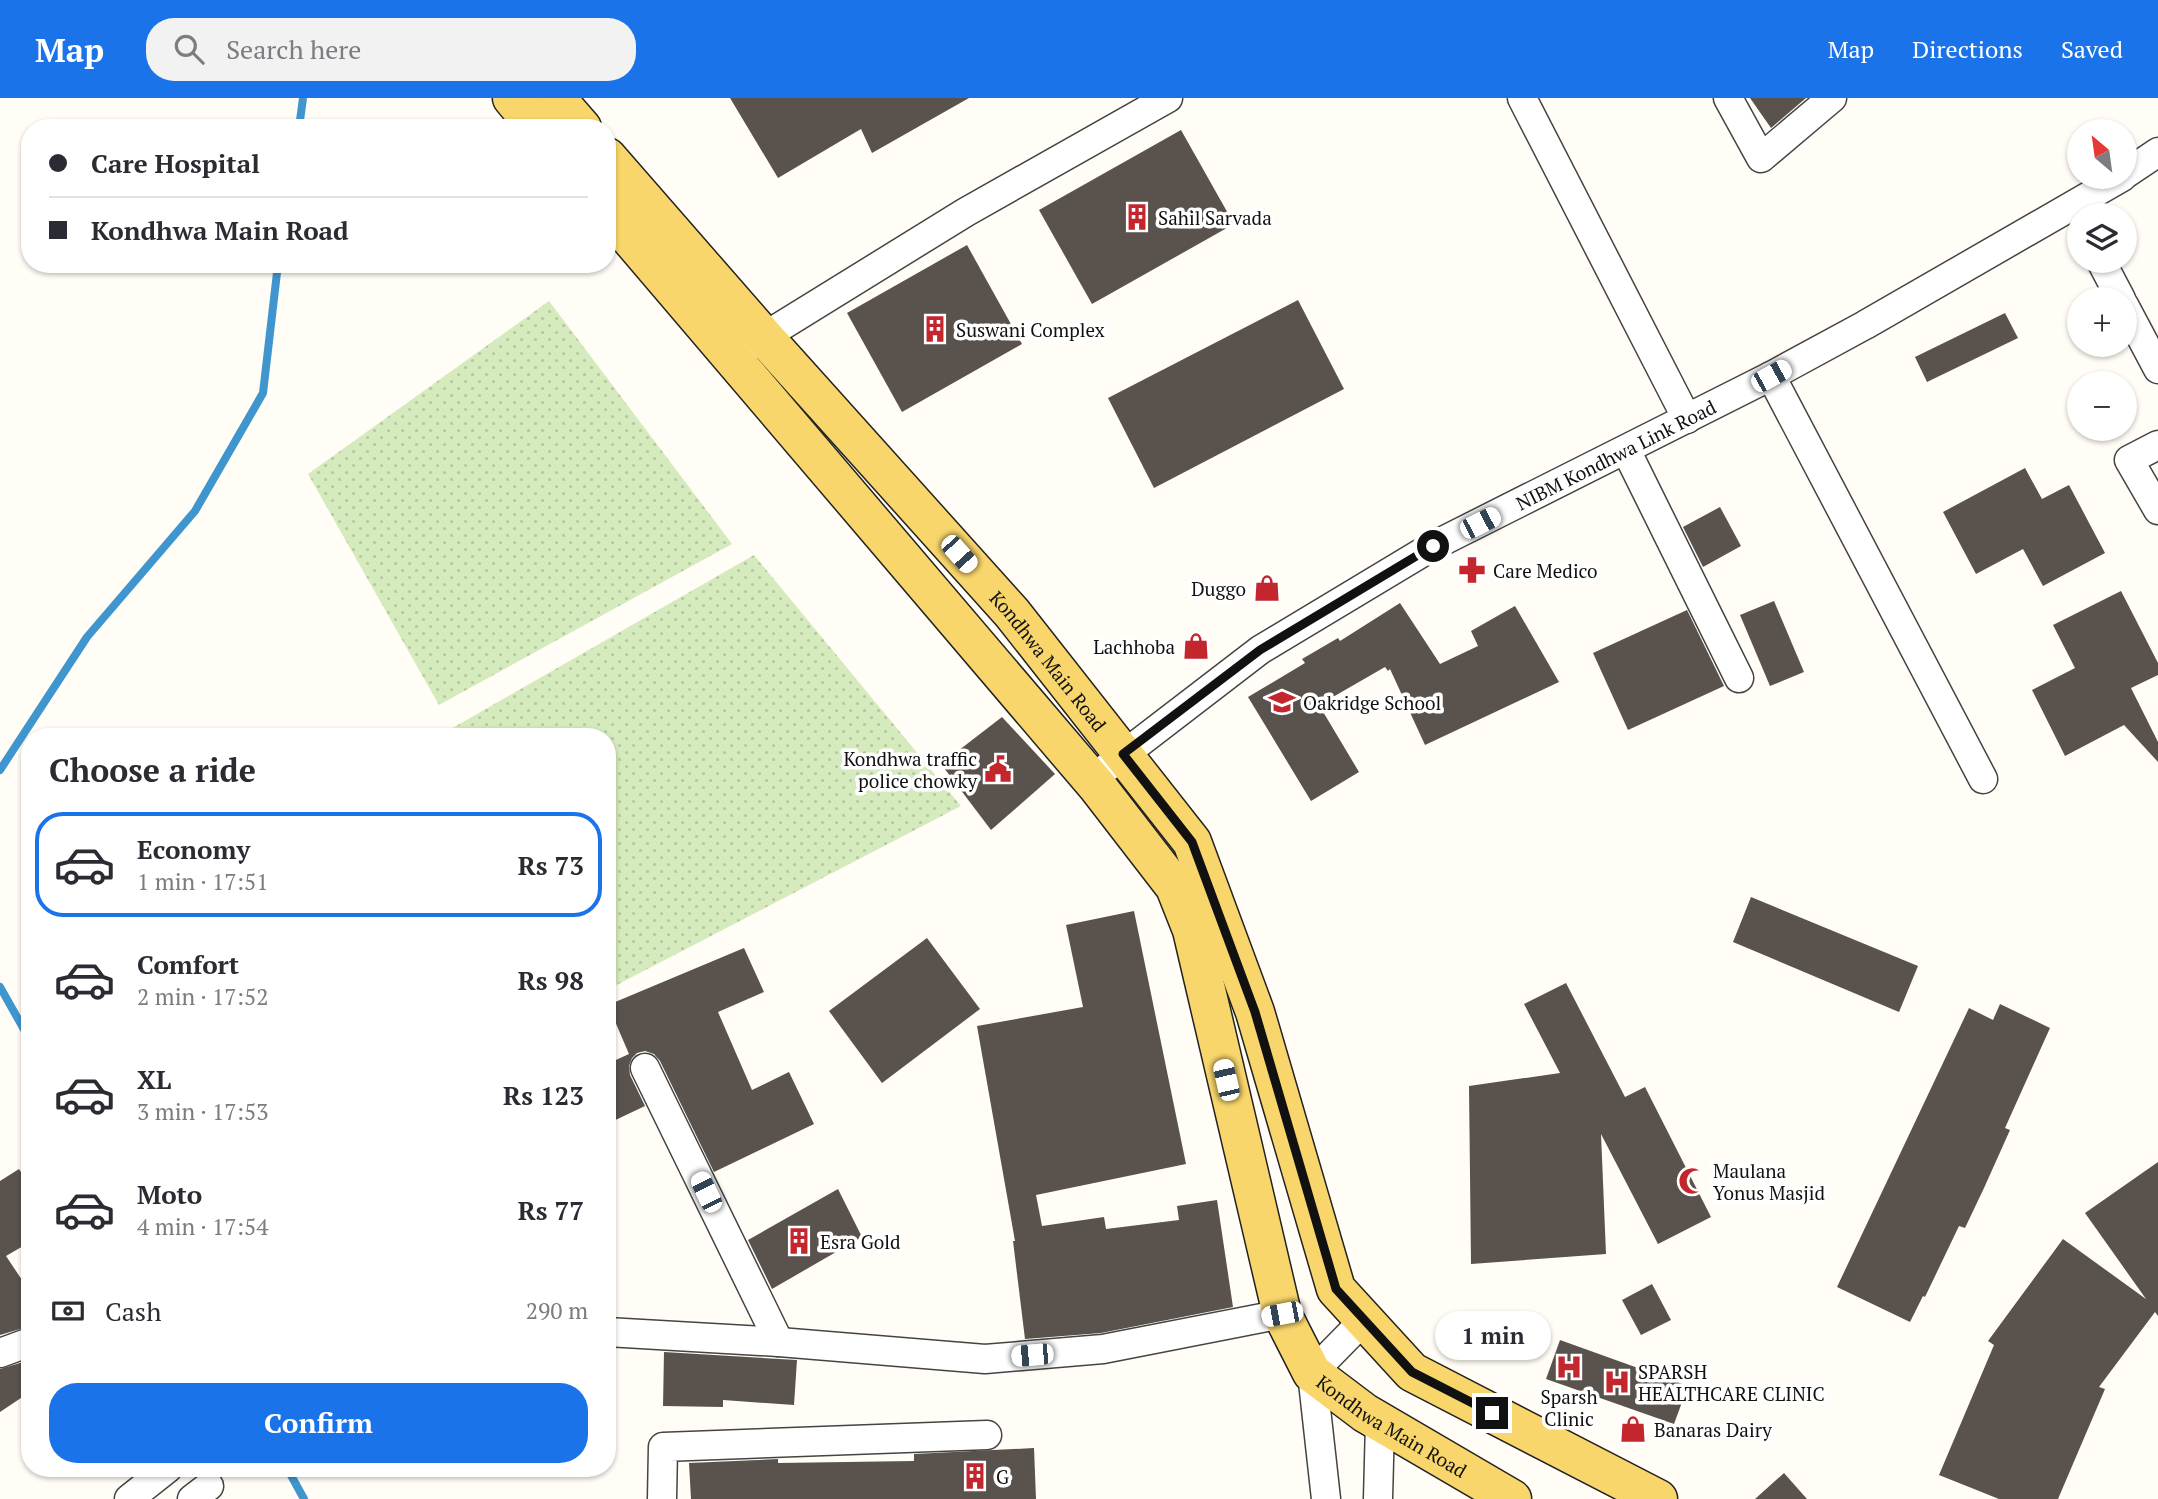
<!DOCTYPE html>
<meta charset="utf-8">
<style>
body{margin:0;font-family:"PT Serif",serif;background:#f2f2f3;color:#2b2b33;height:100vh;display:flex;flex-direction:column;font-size:26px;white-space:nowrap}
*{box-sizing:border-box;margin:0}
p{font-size:23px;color:#7c7c81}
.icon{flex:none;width:38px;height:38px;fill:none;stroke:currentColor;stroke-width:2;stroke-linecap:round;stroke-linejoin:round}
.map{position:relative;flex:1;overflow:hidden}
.side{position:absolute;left:21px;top:630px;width:595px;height:749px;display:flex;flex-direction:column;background:#fff;border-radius:28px;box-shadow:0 2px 5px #0004}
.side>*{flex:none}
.hud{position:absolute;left:21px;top:21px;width:595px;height:154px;border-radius:28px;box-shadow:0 2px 5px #0004;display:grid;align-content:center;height:154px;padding:0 28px;background:#fff}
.needle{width:46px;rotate:331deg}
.fabs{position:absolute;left:2067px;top:21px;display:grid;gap:14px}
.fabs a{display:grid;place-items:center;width:70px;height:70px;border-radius:50%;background:#fff;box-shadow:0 2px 5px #0004;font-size:35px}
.end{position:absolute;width:32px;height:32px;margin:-16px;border:9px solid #111;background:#fff;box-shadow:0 0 0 4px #fff}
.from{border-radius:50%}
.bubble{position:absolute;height:49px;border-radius:24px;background:#fff;box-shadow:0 2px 5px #0004;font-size:23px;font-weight:800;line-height:49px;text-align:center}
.car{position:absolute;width:21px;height:42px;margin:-21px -10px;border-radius:9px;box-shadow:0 0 5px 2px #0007;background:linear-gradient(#fff 24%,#345 0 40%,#fff 0 76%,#345 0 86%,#fff 0)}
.hud b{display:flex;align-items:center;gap:24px;height:66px;font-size:26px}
.hud b+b{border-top:2px solid #e1e1e2}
.hud i{width:18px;height:18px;background:#2b2b33}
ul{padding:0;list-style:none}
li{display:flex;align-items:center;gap:21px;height:105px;margin:0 14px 10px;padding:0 14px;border:4px solid transparent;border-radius:28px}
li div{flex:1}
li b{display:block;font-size:26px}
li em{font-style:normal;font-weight:800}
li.current{border-color:#1a73e8}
li>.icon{width:63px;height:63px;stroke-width:1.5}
h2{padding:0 28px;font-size:32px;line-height:84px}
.pay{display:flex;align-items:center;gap:18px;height:77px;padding:0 28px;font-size:26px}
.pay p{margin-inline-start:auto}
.primary-button{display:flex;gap:14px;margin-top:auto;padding:14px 28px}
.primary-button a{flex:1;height:80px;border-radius:28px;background:#1a73e8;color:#fff;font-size:28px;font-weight:800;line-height:80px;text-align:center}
header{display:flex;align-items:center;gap:42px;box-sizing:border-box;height:98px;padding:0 35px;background:#1a73e8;color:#fff}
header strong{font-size:33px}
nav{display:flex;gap:38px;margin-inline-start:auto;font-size:24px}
.search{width:490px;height:63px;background:#f2f2f3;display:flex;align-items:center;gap:18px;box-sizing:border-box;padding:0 24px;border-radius:28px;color:#7c7c81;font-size:26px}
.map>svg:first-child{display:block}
.grass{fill:url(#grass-dots)}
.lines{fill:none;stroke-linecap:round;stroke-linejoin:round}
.stream{stroke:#3f96cf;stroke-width:8}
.building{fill:#5a524d}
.minor-casing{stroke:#444;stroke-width:31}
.primary-casing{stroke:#222;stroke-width:41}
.minor{stroke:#fff;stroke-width:28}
.primary{stroke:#f9d66b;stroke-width:38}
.route{stroke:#111;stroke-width:9}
.labels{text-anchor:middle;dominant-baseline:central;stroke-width:7;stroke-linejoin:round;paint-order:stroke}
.poi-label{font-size:19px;fill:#111;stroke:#fff;text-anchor:start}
.street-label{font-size:19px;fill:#111;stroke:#fff}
</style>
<header>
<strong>Map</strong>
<div class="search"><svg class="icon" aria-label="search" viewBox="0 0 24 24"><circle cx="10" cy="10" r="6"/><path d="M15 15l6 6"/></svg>Search here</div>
<nav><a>Map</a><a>Directions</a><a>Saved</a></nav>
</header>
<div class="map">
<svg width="2158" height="1401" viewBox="0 0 2158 1401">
<defs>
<pattern id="grass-dots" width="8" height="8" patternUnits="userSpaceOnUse" patternTransform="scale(1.75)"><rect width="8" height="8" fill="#d5ebbd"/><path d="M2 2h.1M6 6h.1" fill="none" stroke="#b6c8a1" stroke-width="1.8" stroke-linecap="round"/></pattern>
</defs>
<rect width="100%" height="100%" fill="#fffdf5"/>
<g class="grass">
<path d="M549,203l183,243 -293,161 -131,-231z"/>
<path d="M754,457l207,251 -354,184v-253h-170z"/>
</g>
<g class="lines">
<g class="stream">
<path d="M299,30l4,-30"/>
<path d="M0,672l87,-133 108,-126 68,-118 15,-129"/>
<path d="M0,889l30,53"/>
<path d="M287,1370l17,31"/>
</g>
</g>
<g class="building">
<path d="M730,0h239l-97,55 -11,-24 -83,49z"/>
<path d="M1750,0h56l-35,30z"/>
<path d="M1181,32l53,94 -142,80 -53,-94z"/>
<path d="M967,147l55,99 -120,68 -55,-99z"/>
<path d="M1298,202l46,89 -190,99 -46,-90z"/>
<path d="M2005,215l13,25 -91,44 -12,-25z"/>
<path d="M2025,370l17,31 27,-14 36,68 -62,33 -20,-37 -47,25 -33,-62z"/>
<path d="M1720,409l21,39 -38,21 -20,-40z"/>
<path d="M2121,493l37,72v12l-27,13 27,54v20l-34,-37 -59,31 -33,-66 43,-22 -22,-43z"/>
<path d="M1774,503l30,71 -34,14 -30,-71z"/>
<path d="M1400,505l40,61 38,-18 -7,-15 44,-25 44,76 -134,63 -35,-76 -2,2 -3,-4 -66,38 40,67 -48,29 -63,-104 57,-34 -3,-4 36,-21 2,3z"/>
<path d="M1687,512l37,76 -96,44 -35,-77z"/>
<path d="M1002,619l53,57 -64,56 -50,-66z"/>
<path d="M1751,799l167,69 -19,46 -166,-70z"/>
<path d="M1134,813l52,253 -150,31 6,31 62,-9 2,12 73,-9 -2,-14 40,-6 16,107 -132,26 -76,6 -12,-98h2l-38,-215 106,-19 -17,-82z"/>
<path d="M927,840l53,71 -98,74 -53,-72z"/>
<path d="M744,850l20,44 -46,20 34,78 37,-18 25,52 -100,48 -54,-111 -6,-7 -9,-3 -8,2 -5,5 -3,8 1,9 15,31 -38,18v-60l22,-10 -21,-49z"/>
<path d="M1566,885l59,114 20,-10 66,130 -53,27 -57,-110 5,120 -135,10 -2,-178 91,-13 -36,-69z"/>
<path d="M2000,906l50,24 -45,100 5,2 -26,58 -19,40 -6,-2 -34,71 -2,-1 -13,26 -73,-35 132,-279 24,12z"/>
<path d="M2158,1064v154l-3,-4 -56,75 6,2 -47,110h-59l-60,-24 55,-130 -6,-4 75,-102 83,60 -61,-86z"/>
<path d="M19,1071l11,17v56l-24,14 24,36v34l-30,9v-154z"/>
<path d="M838,1091l24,48 -90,52 -24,-49z"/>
<path d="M1652,1186l19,36 -30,15 -19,-35z"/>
<path d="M1560,1242l128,46 -14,38 -128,-45z"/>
<path d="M664,1254l133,8 -3,45 -71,-5v7l-60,-1z"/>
<path d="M30,1262v32l-30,20v-43z"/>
<path d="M1034,1350l2,51h-345l-2,-36 89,-4v4l136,-2v-7z"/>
<path d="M1784,1375l23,26h-52z"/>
</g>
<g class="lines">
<defs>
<g id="minor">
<path d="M1522,0l165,321"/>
<path d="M1728,0l33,60 71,-60"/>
<path d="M2124,77l34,-23"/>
<path d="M2101,163l20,38"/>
<path d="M2124,207l34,64"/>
<path d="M749,248l217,-134 202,-114"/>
<path d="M1771,278l212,403"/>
<path d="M2158,347l-29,15 29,50"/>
<path d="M1626,352l113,228"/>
<path id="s1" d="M1092,681l168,-129 173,-104 338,-170 94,-51 257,-148"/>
<path d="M645,970l134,274"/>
<path d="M607,1234l172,10 206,17 118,-10 179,-35"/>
<path d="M0,1255l30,-11"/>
<path d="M129,1401l39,-31"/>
<path d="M192,1401l17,-13"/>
<path d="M662,1401l1,-52 324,-12"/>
<path d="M1326,1401l-14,-126 52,-53"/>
<path d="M1378,1401l2,-77"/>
</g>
<g id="primary">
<path d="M512,0l25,30"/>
<path d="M556,0l26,30"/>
<path id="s2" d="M607,59l157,180 248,276 180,229 63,170 81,277 76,83 246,127"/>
<path id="s3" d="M607,113l490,575 78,101 17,43 90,384 30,59 53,40 147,86"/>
</g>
</defs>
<use href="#minor" class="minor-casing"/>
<use href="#primary" class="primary-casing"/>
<use href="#minor" class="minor"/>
<use href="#primary" class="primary"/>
</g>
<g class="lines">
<path class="route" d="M1433,448l-173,104 -137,104 69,88 63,170 81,277 76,83 80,41"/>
</g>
<defs>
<symbol id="building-bare" viewBox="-9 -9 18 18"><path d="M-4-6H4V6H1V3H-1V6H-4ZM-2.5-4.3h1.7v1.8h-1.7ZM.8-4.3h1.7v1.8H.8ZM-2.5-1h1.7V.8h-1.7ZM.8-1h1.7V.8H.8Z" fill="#c4262e" stroke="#fff" stroke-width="2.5" paint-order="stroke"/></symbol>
<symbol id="pharmacy-bare" viewBox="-9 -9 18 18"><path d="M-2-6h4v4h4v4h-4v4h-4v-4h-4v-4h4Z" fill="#c4262e" stroke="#fff" stroke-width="2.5" paint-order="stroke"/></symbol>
<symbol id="shop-bare" viewBox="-9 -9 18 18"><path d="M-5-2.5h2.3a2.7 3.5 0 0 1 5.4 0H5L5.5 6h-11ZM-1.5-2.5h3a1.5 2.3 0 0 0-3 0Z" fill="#c4262e" stroke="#fff" stroke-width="2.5" paint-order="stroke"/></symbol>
<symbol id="school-bare" viewBox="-9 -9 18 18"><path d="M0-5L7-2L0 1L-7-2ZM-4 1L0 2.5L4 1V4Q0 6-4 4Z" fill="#c4262e" stroke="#fff" stroke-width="2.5" paint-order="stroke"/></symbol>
<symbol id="civic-bare" viewBox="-9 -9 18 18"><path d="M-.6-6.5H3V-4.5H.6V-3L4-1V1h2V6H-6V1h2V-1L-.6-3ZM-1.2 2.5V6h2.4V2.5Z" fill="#c4262e" stroke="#fff" stroke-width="2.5" paint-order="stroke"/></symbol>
<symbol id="mosque-bare" viewBox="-9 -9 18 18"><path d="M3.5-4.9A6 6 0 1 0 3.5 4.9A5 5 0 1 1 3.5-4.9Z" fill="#c4262e" stroke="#fff" stroke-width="2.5" paint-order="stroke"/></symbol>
<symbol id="hospital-bare" viewBox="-9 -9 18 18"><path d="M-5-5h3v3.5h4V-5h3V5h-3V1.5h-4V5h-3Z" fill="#c4262e" stroke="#fff" stroke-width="2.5" paint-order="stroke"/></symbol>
</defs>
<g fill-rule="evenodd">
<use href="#building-bare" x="1118" y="100" width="38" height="38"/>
<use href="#building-bare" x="916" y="212" width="38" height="38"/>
<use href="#pharmacy-bare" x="1453" y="453" width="38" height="38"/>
<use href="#shop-bare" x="1248" y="471" width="38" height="38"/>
<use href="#shop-bare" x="1177" y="529" width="38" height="38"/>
<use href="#school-bare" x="1263" y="585" width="38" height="38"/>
<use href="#civic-bare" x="979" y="652" width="38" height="38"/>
<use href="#mosque-bare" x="1673" y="1064" width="38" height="38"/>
<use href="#building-bare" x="780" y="1124" width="38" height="38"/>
<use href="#hospital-bare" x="1550" y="1250" width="38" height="38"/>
<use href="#hospital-bare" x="1598" y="1265" width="38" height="38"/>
<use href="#shop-bare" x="1614" y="1312" width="38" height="38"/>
<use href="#building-bare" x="956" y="1359" width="38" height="38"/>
</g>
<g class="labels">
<g class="poi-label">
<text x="1158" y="119">Sahil Sarvada</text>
<text x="956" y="231">Suswani Complex</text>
<text x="1493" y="472">Care Medico</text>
<text x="1246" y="490" text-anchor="end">Duggo</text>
<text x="1175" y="548" text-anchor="end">Lachhoba</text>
<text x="1303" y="604">Oakridge School</text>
<text x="977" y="660" text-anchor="end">Kondhwa traffic<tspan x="977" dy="22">police chowky</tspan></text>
<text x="1713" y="1072">Maulana<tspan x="1713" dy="22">Yonus Masjid</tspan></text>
<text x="820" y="1143">Esra Gold</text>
<text x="1638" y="1273">SPARSH<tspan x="1638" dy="22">HEALTHCARE CLINIC</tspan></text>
<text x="1569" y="1298" text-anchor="middle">Sparsh<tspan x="1569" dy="22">Clinic</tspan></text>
<text x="1654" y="1331">Banaras Dairy</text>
<text x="996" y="1378">G</text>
</g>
<g class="street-label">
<text stroke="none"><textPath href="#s1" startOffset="618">NIBM Kondhwa Link Road</textPath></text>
<text stroke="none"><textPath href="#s2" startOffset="670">Kondhwa Main Road</textPath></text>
<text stroke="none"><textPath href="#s3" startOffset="1486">Kondhwa Main Road</textPath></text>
</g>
</g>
</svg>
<div class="fabs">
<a><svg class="needle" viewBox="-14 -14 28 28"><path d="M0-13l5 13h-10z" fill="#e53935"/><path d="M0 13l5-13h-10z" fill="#7c7c81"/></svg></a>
<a><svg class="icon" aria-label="layers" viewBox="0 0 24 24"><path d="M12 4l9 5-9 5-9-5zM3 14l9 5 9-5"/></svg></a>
<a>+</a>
<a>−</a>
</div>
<i class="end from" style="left:1433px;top:448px"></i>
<i class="end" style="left:1492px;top:1315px"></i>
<div class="bubble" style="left:1435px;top:1213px;width:116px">1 min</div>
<i class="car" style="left:1771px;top:278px;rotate:61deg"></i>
<i class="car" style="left:1480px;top:425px;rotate:63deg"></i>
<i class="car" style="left:959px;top:456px;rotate:138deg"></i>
<i class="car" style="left:1226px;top:982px;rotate:347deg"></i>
<i class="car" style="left:706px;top:1094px;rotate:334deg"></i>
<i class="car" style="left:1282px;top:1216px;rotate:259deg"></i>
<i class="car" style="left:1032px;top:1257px;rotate:265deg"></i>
<div class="hud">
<b><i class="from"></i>Care Hospital</b>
<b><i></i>Kondhwa Main Road</b>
</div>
<section class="side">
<h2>Choose a ride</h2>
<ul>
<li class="current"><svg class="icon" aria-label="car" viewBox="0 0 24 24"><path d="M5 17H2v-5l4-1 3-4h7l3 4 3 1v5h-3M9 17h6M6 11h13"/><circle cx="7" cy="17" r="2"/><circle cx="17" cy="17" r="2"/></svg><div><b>Economy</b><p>1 min · 17:51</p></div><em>Rs 73</em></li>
<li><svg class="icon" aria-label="car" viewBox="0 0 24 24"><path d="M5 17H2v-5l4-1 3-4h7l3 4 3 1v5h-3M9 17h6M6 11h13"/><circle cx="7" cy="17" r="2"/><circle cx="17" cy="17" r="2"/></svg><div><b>Comfort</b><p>2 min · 17:52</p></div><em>Rs 98</em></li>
<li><svg class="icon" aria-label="car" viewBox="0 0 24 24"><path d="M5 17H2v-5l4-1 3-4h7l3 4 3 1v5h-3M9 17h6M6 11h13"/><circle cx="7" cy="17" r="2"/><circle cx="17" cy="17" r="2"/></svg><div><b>XL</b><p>3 min · 17:53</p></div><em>Rs 123</em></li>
<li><svg class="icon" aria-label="car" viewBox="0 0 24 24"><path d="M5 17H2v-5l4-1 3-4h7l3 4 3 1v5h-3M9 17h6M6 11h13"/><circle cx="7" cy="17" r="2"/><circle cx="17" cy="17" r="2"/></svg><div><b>Moto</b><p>4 min · 17:54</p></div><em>Rs 77</em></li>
</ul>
<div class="pay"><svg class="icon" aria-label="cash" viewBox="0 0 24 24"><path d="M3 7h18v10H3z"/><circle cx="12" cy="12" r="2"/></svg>Cash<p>290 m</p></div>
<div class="primary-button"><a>Confirm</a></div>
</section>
</div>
